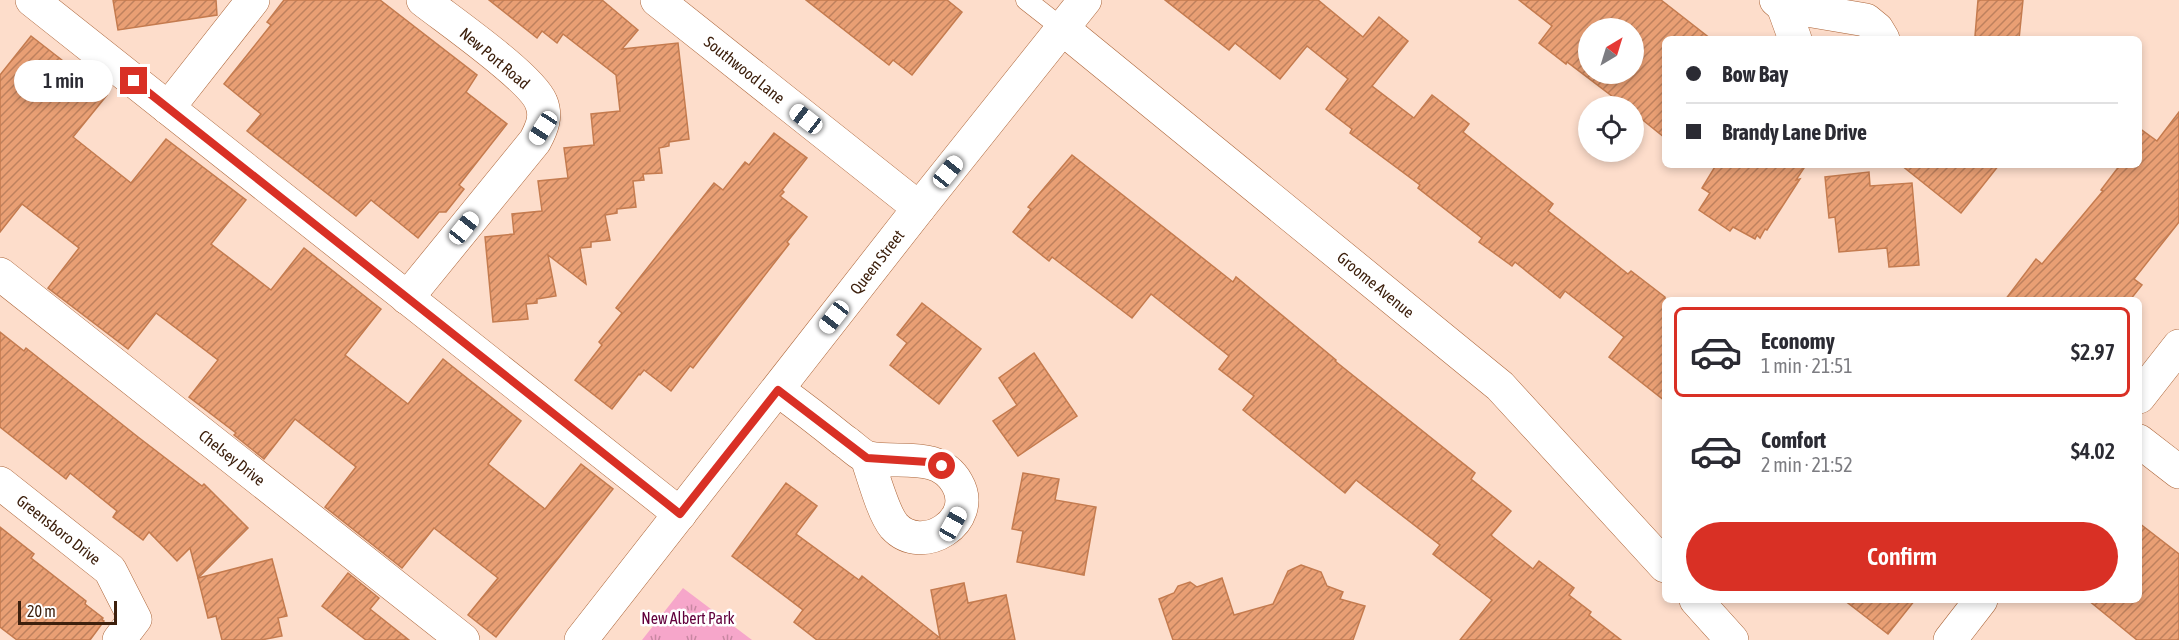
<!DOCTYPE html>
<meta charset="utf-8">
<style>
body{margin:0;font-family:"Asap Condensed",sans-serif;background:#f2f2f3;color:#2b2b33;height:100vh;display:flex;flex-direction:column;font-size:22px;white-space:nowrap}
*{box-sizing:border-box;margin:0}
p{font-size:20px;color:#7c7c81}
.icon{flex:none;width:33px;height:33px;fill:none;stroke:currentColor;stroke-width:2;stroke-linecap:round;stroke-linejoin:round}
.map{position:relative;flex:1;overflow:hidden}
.sheet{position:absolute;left:1662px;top:297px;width:480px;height:306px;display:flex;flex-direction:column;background:#fff;border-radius:9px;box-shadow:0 3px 9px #0003}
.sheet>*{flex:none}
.top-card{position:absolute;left:1662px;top:36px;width:480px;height:132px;border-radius:9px;box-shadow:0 3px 9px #0003;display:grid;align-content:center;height:132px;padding:0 24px;background:#fff}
.needle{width:39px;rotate:38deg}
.buttons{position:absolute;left:1578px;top:18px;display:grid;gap:12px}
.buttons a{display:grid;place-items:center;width:66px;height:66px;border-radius:50%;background:#fff;box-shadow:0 3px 9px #0003;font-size:30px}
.scale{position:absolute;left:18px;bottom:15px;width:99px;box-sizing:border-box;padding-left:6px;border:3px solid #3d200d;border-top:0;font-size:16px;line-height:21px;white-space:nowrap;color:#3d200d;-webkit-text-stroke:4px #fff;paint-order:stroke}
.end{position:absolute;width:27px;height:27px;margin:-14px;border:8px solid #d93025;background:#fff;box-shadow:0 0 0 3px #fff}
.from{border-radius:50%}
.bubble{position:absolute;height:42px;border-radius:21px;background:#fff;box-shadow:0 3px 9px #0003;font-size:20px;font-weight:600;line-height:42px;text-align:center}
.car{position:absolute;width:18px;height:36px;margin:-18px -9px;border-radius:8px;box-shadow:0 0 4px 2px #0007;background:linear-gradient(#fff 24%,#345 0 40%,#fff 0 76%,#345 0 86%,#fff 0)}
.top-card b{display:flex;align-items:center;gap:21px;height:57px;font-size:22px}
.top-card b+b{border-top:2px solid #e1e1e2}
.top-card i{width:15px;height:15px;background:#2b2b33}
ul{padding:10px 0 0;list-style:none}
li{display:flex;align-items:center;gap:18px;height:90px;margin:0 12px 9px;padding:0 12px;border:3px solid transparent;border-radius:9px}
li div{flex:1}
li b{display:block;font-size:22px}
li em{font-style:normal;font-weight:600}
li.active{border-color:#d93025}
li>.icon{width:54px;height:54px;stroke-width:1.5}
.button{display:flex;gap:12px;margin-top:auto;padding:12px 24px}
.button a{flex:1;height:69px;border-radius:36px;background:#d93025;color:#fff;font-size:24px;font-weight:600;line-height:69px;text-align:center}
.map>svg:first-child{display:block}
.park{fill:url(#park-tufts)}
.building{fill:url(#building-hatch);stroke:#c47b4f;stroke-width:1.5;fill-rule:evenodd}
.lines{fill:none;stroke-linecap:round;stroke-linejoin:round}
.lane-casing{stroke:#ac6539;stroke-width:21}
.street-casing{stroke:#ac6539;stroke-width:34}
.secondary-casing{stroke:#ac6539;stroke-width:34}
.lane{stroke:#fff;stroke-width:20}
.street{stroke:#fff;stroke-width:33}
.secondary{stroke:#fff;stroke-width:33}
.route{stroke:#d93025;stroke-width:8}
.labels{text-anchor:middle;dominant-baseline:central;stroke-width:5;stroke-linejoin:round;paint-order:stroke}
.street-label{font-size:16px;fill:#3d200d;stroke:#fff}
.park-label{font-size:16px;fill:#61003c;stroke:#fff}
</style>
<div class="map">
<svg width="2179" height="640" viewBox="0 0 2179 640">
<defs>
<pattern id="park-tufts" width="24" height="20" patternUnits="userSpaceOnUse" patternTransform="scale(1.5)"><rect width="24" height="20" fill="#f6a6ca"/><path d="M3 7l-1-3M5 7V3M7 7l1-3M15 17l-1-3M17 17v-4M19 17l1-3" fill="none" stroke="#c887a2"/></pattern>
<pattern id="building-hatch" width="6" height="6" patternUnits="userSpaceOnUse" patternTransform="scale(1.5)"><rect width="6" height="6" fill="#e99f74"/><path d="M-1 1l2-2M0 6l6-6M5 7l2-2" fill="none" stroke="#be815e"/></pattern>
</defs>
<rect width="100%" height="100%" fill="#fdddcb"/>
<path class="park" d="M683,588l69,52h-110z"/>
<g class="building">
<path d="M113,0h103l1,15 -99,15z"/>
<path d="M284,0h96l97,75 -11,17 41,32 -48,61 5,4 -18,23h-7l-21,26 -47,-38 -15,16 -109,-85 14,-17 -37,-30 47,-59 -4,-3z"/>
<path d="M489,0h113l36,30 -16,19 56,-6 11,96 -20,3v4l-10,2 3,25 -19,1 1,6 -11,1 3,26 -19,2v4l-12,2 5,25 -19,2v5l-11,1 6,36 -38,-29 8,41 -19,3v4l-11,1 2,15 -35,3 -8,-85 29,-3 -2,-20 30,-3 -4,-30 30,-3 -4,-30 30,-3 -3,-31 29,-3 -4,-36 -53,-41 -6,9 -15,-12 -5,7z"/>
<path d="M806,0h141l15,12 -50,63 -19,-15 -4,5z"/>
<path d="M1165,0h153l45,37 16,-20 29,24 -36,45 42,32 18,-23 37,29 -6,8 90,72 -5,7 80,63 3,-3 34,26v104l-56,-44 15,-20 -59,-46 -5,7 -45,-36 -3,4 -33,-24 3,-4 -64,-50 2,-3 -70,-52 2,-4 -26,-20 22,-30 -41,-33 -27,33 -45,-36 -6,7z"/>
<path d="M1519,0h142l50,39h-46v99l-31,-25v-7h-9l-58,-44 -1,2 -27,-21 13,-17zM1588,28h46v46h-46z"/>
<path d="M1978,0h45l-4,39h-41v-2l-3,-1z"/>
<path d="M31,36l76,59 -34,42 58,46 35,-44 80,61 -35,44 60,46 33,-42 77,61 -36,46 63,49 35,-45 78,62 -33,43 57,45 36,-45 32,25 -117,148 -28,-22 30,-37 -64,-50 -32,40 -77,-61 31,-40 -61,-48 -31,40 -30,-24 2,-2 -47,-36 29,-37 -62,-47 -28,36 -80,-61 31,-40 -57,-44 -22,28v-157z"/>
<path d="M2179,112v110l-45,57 8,6 -12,15h-125l31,-41 6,5 61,-73 -2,-1 19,-25h19v-37l18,13z"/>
<path d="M774,133l33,25 -25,32 2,2 -4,4 27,21 -20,25 2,2 -96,124 -3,-2 -19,25 -27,-21 -4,5 -1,-1 -27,35 -37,-29 27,-35 -3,-3 23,-29 -6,-5 98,-125 9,7 22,-28 4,3z"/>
<path d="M1072,155l161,127 3,-5 100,83 -1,1 140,112 -4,6 40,32 -20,24 2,2 40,32 6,-8 35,27 -5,7 22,17 -2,3 32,25h-161l32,-40 -59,-46 7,-9 -84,-65 -11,13 -102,-83 11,-14 -35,-27 10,-13 -78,-62 -19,24 -80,-61 -3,4 -36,-29 18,-23 -3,-2z"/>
<path d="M1716,165h90l-10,15 4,-1 -33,51 -2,-1 -5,9 -3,-3 -2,4 -22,-12 -3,4 -31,-21 11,-17 -8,-5z"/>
<path d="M1901,165h98l-38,48z"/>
<path d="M1869,172l1,14 42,-3 7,82 -30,2 -2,-19 -48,4 -4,-35 -6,1 -4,-41z"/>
<path d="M922,303l59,46 -42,55 -49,-39 17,-22 -10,-8z"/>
<path d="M0,332l24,19 2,-3 112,89 64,49 2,-2 44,44 -50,50 -8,-30 -13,13 -28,-29 -6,8 -30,-23 4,-6 -47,-38 -4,6 -66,-52z"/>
<path d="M1034,353l43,63 -59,40 -25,-35 24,-16 -18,-27z"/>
<path d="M1023,473l36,6 -4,21 41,7 -12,68 -67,-13 6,-31 -11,-2z"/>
<path d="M786,483l31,23 -21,28 63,46 3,-4 78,62 -9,-48 33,-7 4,20 38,-8 9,45h-198l-23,-18 9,-12 -71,-54z"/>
<path d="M2139,523l40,31v86h-42l-49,-40h51z"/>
<path d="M0,527l34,27 -3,4 55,43 -1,3 18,14 -1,2 2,1 -14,19h-73l-17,-13z"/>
<path d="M272,559l15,57 -9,2 4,18 -21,4h-39l-6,-24 -8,2 -10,-40z"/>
<path d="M1301,565l20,7 6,14 16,6 -3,7 25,7 -12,34h-180l-14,-41 15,-6 4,-7 12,-4 7,5 25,-9 12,37 39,-11 15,-33z"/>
<path d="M348,573l31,25 -9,11 39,31h-43l-44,-34z"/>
<path d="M1844,600h71l-27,34z"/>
</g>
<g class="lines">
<defs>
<path id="lane" d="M1026,0l37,29"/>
<g id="street">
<path d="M32,0l648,514"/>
<path id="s1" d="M657,0l262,208"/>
<path d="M1776,0l7,6 83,14 11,9 6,10"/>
<path d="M1783,6l12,33"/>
<path d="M168,108l85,-108"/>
<path id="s2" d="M0,274l463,366"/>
<path d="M407,298l128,-157c7,-13 12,-25 6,-39 -10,-25 -94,-83 -118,-102"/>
<path d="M778,390c22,16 44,33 65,50 8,5 18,16 26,18 31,6 70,-7 88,25 22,38 -35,74 -63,43 -11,-13 -21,-51 -27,-68"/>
<path d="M2139,397l40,-51"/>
<path d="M2139,441l40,31"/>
<path id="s3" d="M0,483l110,87 25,49 -16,21"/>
<path d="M1950,640l31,-40"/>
</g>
<g id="secondary">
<path id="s4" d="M1063,29l437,357 165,180"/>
<path d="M1696,600l36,40"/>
<path id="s5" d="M581,640l338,-432 166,-208"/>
</g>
</defs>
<use href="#lane" class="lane-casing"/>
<use href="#street" class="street-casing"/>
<use href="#secondary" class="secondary-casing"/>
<use href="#lane" class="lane"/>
<use href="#street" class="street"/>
<use href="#secondary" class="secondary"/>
</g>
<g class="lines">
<path class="route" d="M134,81l546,433 98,-124 89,68 61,4 14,4"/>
</g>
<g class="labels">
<g class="street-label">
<text transform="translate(495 58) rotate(40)">New Port Road</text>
<text stroke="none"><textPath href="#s1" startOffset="112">Southwood Lane</textPath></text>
<text stroke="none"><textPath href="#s5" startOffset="480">Queen Street</textPath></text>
<text stroke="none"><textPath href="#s4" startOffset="404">Groome Avenue</textPath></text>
<text stroke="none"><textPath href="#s2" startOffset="296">Chelsey Drive</textPath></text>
<text stroke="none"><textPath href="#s3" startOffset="75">Greensboro Drive</textPath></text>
</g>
<g class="park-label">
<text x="688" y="618">New Albert Park</text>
</g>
</g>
</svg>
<div class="buttons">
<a><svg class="needle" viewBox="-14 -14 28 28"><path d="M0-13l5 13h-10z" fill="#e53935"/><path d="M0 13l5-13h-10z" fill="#7c7c81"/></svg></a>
<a><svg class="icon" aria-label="locate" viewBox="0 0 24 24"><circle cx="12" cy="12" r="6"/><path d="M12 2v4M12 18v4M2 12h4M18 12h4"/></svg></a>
</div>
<div class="scale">20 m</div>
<i class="end from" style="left:942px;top:466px"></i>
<i class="end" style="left:134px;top:81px"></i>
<div class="bubble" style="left:14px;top:60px;width:99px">1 min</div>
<i class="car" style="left:806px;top:119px;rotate:308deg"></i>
<i class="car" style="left:543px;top:128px;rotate:213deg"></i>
<i class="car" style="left:948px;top:172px;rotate:39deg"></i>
<i class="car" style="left:464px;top:228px;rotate:39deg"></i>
<i class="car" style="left:834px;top:317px;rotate:218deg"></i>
<i class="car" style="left:953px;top:524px;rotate:29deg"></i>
<div class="top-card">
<b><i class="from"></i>Bow Bay</b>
<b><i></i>Brandy Lane Drive</b>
</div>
<section class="sheet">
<ul>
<li class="active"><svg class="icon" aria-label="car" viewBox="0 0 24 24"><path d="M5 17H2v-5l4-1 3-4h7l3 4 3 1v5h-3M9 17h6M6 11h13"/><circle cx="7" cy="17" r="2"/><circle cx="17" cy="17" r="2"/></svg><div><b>Economy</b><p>1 min · 21:51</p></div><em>$2.97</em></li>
<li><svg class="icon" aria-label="car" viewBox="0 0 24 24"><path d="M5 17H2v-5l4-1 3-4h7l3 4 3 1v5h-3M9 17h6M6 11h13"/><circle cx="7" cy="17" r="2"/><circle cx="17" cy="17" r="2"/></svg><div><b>Comfort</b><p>2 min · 21:52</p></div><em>$4.02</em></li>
</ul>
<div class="button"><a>Confirm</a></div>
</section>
</div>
